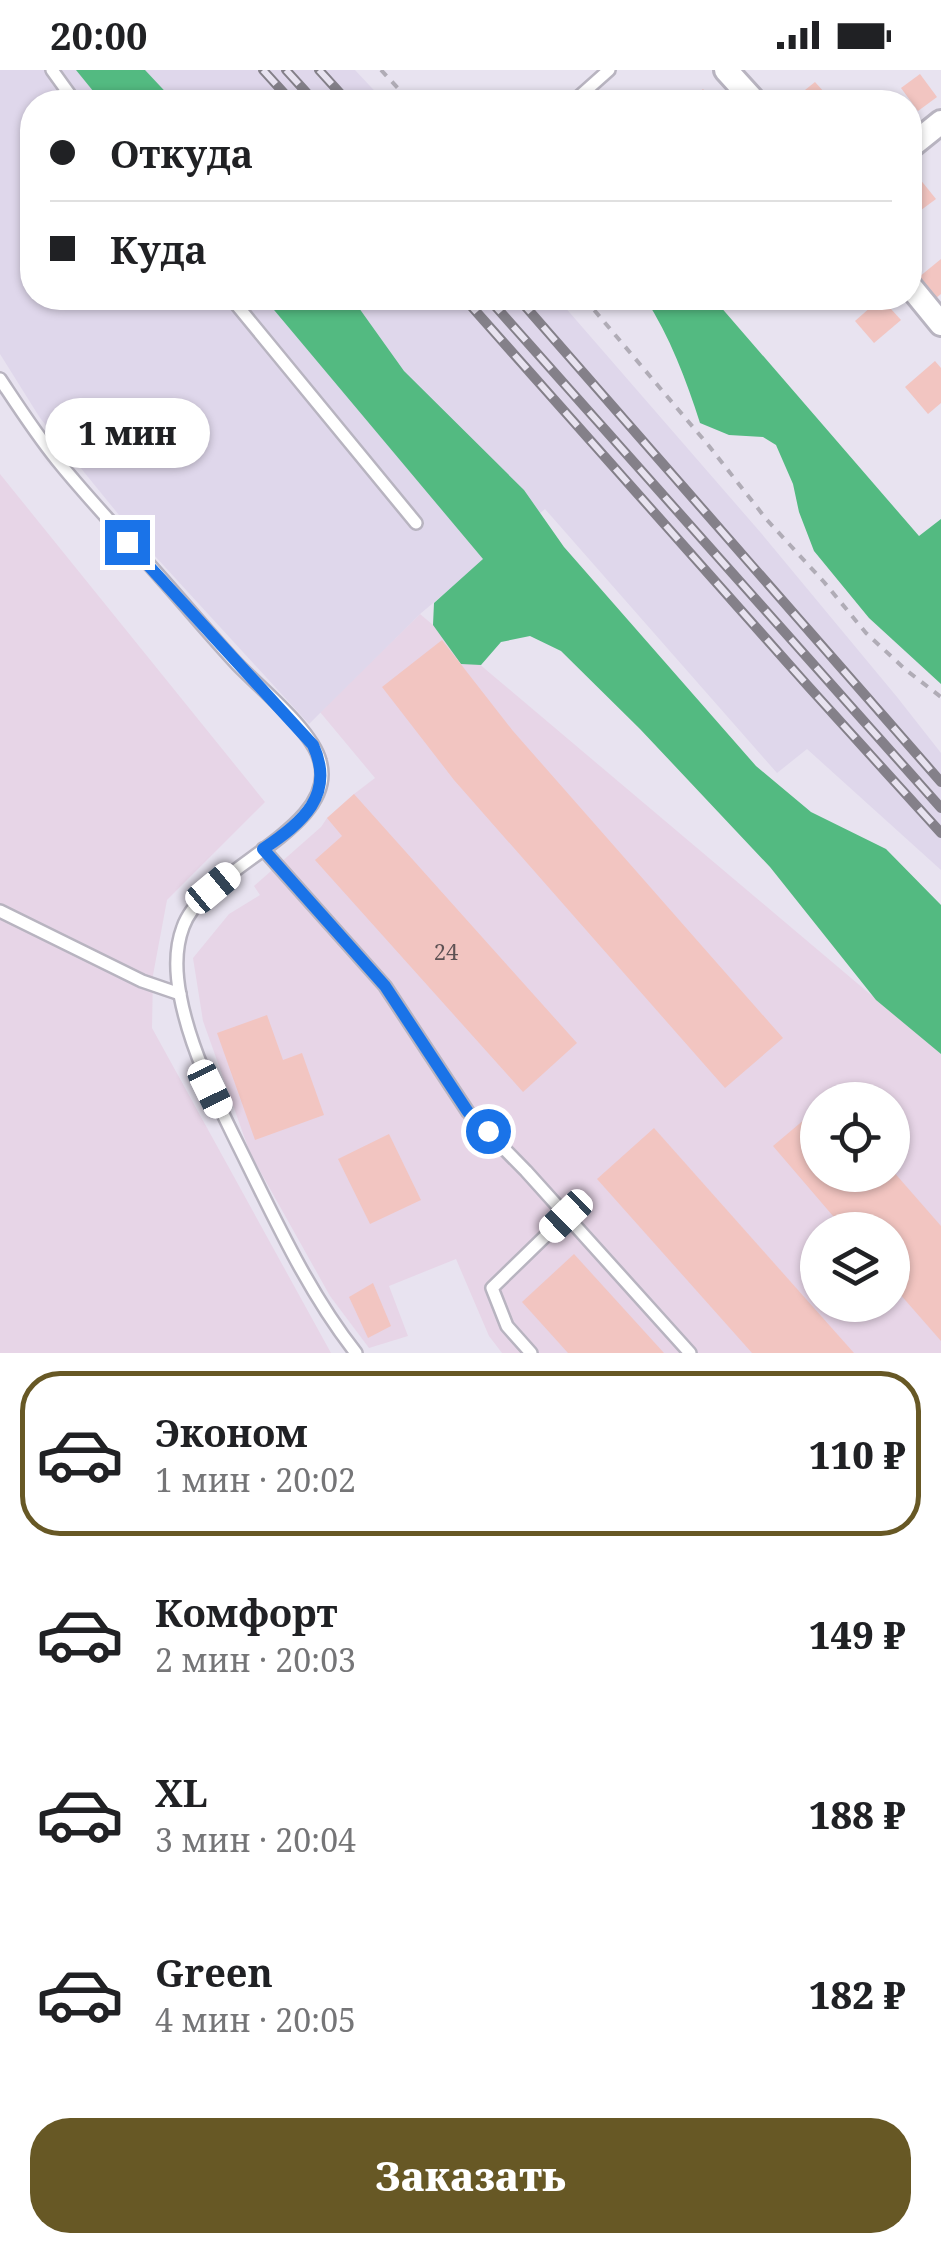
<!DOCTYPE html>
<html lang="ru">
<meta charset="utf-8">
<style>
body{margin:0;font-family:"Noto Serif",serif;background:#f6f6f6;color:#202124;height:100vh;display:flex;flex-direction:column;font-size:38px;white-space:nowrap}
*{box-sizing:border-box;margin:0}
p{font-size:32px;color:#757577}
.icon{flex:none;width:55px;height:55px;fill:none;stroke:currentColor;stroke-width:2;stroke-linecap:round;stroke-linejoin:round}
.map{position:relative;height:1283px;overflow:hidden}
.panel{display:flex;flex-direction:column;background:#fff;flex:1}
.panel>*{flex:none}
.banner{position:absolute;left:20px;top:20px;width:902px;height:220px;border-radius:40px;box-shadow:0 2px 8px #0004;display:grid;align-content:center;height:220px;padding:0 30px;background:#fff}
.fabs{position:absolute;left:800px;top:1012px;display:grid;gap:20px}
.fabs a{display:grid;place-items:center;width:110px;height:110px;border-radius:50%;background:#fff;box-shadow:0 2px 8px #0004;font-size:50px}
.end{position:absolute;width:45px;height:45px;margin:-22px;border:12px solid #1a73e8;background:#fff;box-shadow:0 0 0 5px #fff}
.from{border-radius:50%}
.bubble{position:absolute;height:70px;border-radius:35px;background:#fff;box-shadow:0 2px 8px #0004;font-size:32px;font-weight:800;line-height:70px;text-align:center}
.car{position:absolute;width:30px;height:60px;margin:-30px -15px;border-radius:12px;box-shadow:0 0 8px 2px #0007;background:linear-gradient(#fff 24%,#345 0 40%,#fff 0 76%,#345 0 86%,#fff 0)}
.banner b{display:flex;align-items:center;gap:35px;height:95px;font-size:38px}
.banner b+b{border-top:2px solid #e0e0e0}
.banner i{width:25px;height:25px;background:#202124}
ul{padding:18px 0 0;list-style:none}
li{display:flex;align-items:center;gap:30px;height:165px;margin:0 20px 15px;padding:0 10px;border:5px solid transparent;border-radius:40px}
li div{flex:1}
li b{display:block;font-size:38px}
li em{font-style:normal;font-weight:800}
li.active{border-color:#675825}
li>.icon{width:90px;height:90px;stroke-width:1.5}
.action{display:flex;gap:20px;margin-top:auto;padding:20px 30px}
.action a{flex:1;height:115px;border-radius:40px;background:#675825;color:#fff;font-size:40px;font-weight:800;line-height:115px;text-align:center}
.status{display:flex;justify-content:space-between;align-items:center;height:70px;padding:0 50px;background:#fff;direction:ltr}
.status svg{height:28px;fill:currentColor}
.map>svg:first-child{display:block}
.industrial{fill:#e7d5e7;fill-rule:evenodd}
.built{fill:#dfd7eb}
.forest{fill:#53ba81}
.building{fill:#f2c5c1}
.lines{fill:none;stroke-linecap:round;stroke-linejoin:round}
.service-casing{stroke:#b8b4c0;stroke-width:16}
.minor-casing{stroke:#b8b4c0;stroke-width:28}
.path{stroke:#b0acb6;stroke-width:4;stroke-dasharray:8 8;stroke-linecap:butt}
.service{stroke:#fff;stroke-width:11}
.minor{stroke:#fff;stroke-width:22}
.rail-casing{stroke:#848089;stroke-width:10}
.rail{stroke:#e8e3f0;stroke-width:6;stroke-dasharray:19;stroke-linecap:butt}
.route{stroke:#1a73e8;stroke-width:12}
.labels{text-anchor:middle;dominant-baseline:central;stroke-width:9;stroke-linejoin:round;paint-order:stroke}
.number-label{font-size:22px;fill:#5e5254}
</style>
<div class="status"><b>20:00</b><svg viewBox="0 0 49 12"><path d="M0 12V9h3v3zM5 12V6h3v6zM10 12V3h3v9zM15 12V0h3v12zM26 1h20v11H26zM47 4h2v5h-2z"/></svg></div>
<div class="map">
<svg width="941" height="1283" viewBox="0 0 941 1283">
<rect width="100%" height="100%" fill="#e8e3f0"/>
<g class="industrial">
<path d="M0,404l265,328 -98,98 -14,75 -1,53 179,325h-331z"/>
<path d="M420,544l521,440v299h-439l-13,-17 -33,-77 -67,27 19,50 -39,12 -39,-52 -80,-143 -47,-132 -10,-63 36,-44 31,-19 -6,-9 67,-59 6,-9 27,-24 21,-16 -55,-66zM818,1030h74v75h-74zM818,1160h74v75h-74z"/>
</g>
<path class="built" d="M0,0h355l30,32h-353v196h525l204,235 136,164 44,56v117l-134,-121 -30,24 -232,-264 -125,105 -111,110 -177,-193 -92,-113 -40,-64z"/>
<g class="forest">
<path d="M76,0h69l30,32h-73z"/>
<path d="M264,228h82l13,10 45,63 120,119 40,57 192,219 55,46 75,37 55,56v149l-65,-54 -106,-133 -130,-138 -79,-78 -31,-15 -29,6 -20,23 -20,-1 -28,-39 1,-22 49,-44z"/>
<path d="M645,228h68l206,238 22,-17v165l-72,-66 -55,-67 -15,-39 -6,-28 -17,-39 -13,-8 -34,-2 -29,-12c-14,-44 -30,-86 -55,-125z"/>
</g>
<g class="building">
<path d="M920,4l17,23 -19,14 -17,-23z"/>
<path d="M815,12l18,20h-43z"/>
<path d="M703,19l12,13h-27z"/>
<path d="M915,103l21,26 -19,14 -7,-9v-27z"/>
<path d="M941,189v35l-5,4 -17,-21z"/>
<path d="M881,228l20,22 -27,23 -19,-22z"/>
<path d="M935,291l6,7v35l-13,11 -23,-27z"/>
<path d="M442,570l71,91 270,307 -58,50 -271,-308 -72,-93z"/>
<path d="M354,724l223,249 -54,49 -208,-232 27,-24 -15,-18z"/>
<path d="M267,945l16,45 19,-7 22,62 -69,25 -38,-107z"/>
<path d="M818,1038v67h74v-5l49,56v115l-49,-56v-55h-47l-72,-84z"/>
<path d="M654,1058l200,225h-102l-155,-174z"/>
<path d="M389,1064l32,66 -51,24 -32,-65z"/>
<path d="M574,1184l90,99h-96l-46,-51z"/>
<path d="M373,1213l18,43 -23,12 -19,-41z"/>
</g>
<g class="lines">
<defs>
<g id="service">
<path d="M52,0l23,32"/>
<path d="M573,32l36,-32"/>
<path d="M231,228l185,225"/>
<path d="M0,309c18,27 36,55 57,81 33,41 70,79 105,119 25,28 49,57 75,85 23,24 75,66 83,97 20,68 -117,107 -137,166 -8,21 -7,47 -3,68 11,59 41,115 67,168 32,65 64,133 109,190"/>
<path d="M263,779l122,137 83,126 58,59 164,182"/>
<path d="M0,841l142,70 38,13"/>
<path d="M531,1283l-24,-27 -15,-38 74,-72"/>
</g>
<g id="minor">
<path d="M726,0l29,32"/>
<path d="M910,77l31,-25"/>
<path d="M910,216l31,38"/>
</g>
</defs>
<use href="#service" class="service-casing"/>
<use href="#minor" class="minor-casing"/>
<g class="path">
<path d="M381,0l30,32"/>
<path d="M584,228l125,148 58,74 57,62 42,51 40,37 35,27"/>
</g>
<use href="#service" class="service"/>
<use href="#minor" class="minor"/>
<defs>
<g id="rail">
<path d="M263,0l29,32"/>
<path d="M286,0l29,32"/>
<path d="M319,0l29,32"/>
<path d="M464,228l344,388 133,147"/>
<path d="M488,228l453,510"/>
<path d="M518,228l423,484"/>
</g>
</defs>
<use href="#rail" class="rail-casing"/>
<use href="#rail" class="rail"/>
</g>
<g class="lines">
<path class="route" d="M127,472l186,203c23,50 -11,78 -50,104l122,137 83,126 20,19"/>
</g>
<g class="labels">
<g class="number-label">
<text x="446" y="881">24</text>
</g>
</g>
</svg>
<div class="fabs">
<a><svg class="icon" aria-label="locate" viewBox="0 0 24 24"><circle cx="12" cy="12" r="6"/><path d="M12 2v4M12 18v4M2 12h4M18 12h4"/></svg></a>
<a><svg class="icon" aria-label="layers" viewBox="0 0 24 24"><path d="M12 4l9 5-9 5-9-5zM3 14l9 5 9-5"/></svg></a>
</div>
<i class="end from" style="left:488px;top:1061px"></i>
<i class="end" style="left:127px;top:472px"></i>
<div class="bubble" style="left:45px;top:328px;width:165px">1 мин</div>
<i class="car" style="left:213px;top:818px;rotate:50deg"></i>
<i class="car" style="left:210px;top:1019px;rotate:154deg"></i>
<i class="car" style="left:566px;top:1146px;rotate:226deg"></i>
<div class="banner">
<b><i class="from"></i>Откуда</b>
<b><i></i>Куда</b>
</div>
</div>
<section class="panel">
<ul>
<li class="active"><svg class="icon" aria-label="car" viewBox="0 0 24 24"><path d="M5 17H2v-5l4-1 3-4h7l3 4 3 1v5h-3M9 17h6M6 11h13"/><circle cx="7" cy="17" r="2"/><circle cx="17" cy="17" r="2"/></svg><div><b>Эконом</b><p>1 мин · 20:02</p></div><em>110 ₽</em></li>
<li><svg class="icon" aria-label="car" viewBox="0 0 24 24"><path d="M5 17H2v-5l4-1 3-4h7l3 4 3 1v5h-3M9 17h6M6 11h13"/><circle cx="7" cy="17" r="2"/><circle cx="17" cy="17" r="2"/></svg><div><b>Комфорт</b><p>2 мин · 20:03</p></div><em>149 ₽</em></li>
<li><svg class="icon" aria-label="car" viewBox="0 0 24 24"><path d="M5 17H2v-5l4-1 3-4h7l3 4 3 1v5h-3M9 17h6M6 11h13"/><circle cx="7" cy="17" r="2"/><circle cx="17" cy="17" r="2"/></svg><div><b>XL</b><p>3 мин · 20:04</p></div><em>188 ₽</em></li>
<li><svg class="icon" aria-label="car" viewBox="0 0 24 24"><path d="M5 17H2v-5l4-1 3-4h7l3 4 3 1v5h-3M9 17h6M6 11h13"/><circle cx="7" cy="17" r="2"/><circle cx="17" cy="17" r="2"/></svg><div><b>Green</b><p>4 мин · 20:05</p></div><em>182 ₽</em></li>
</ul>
<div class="action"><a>Заказать</a></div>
</section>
